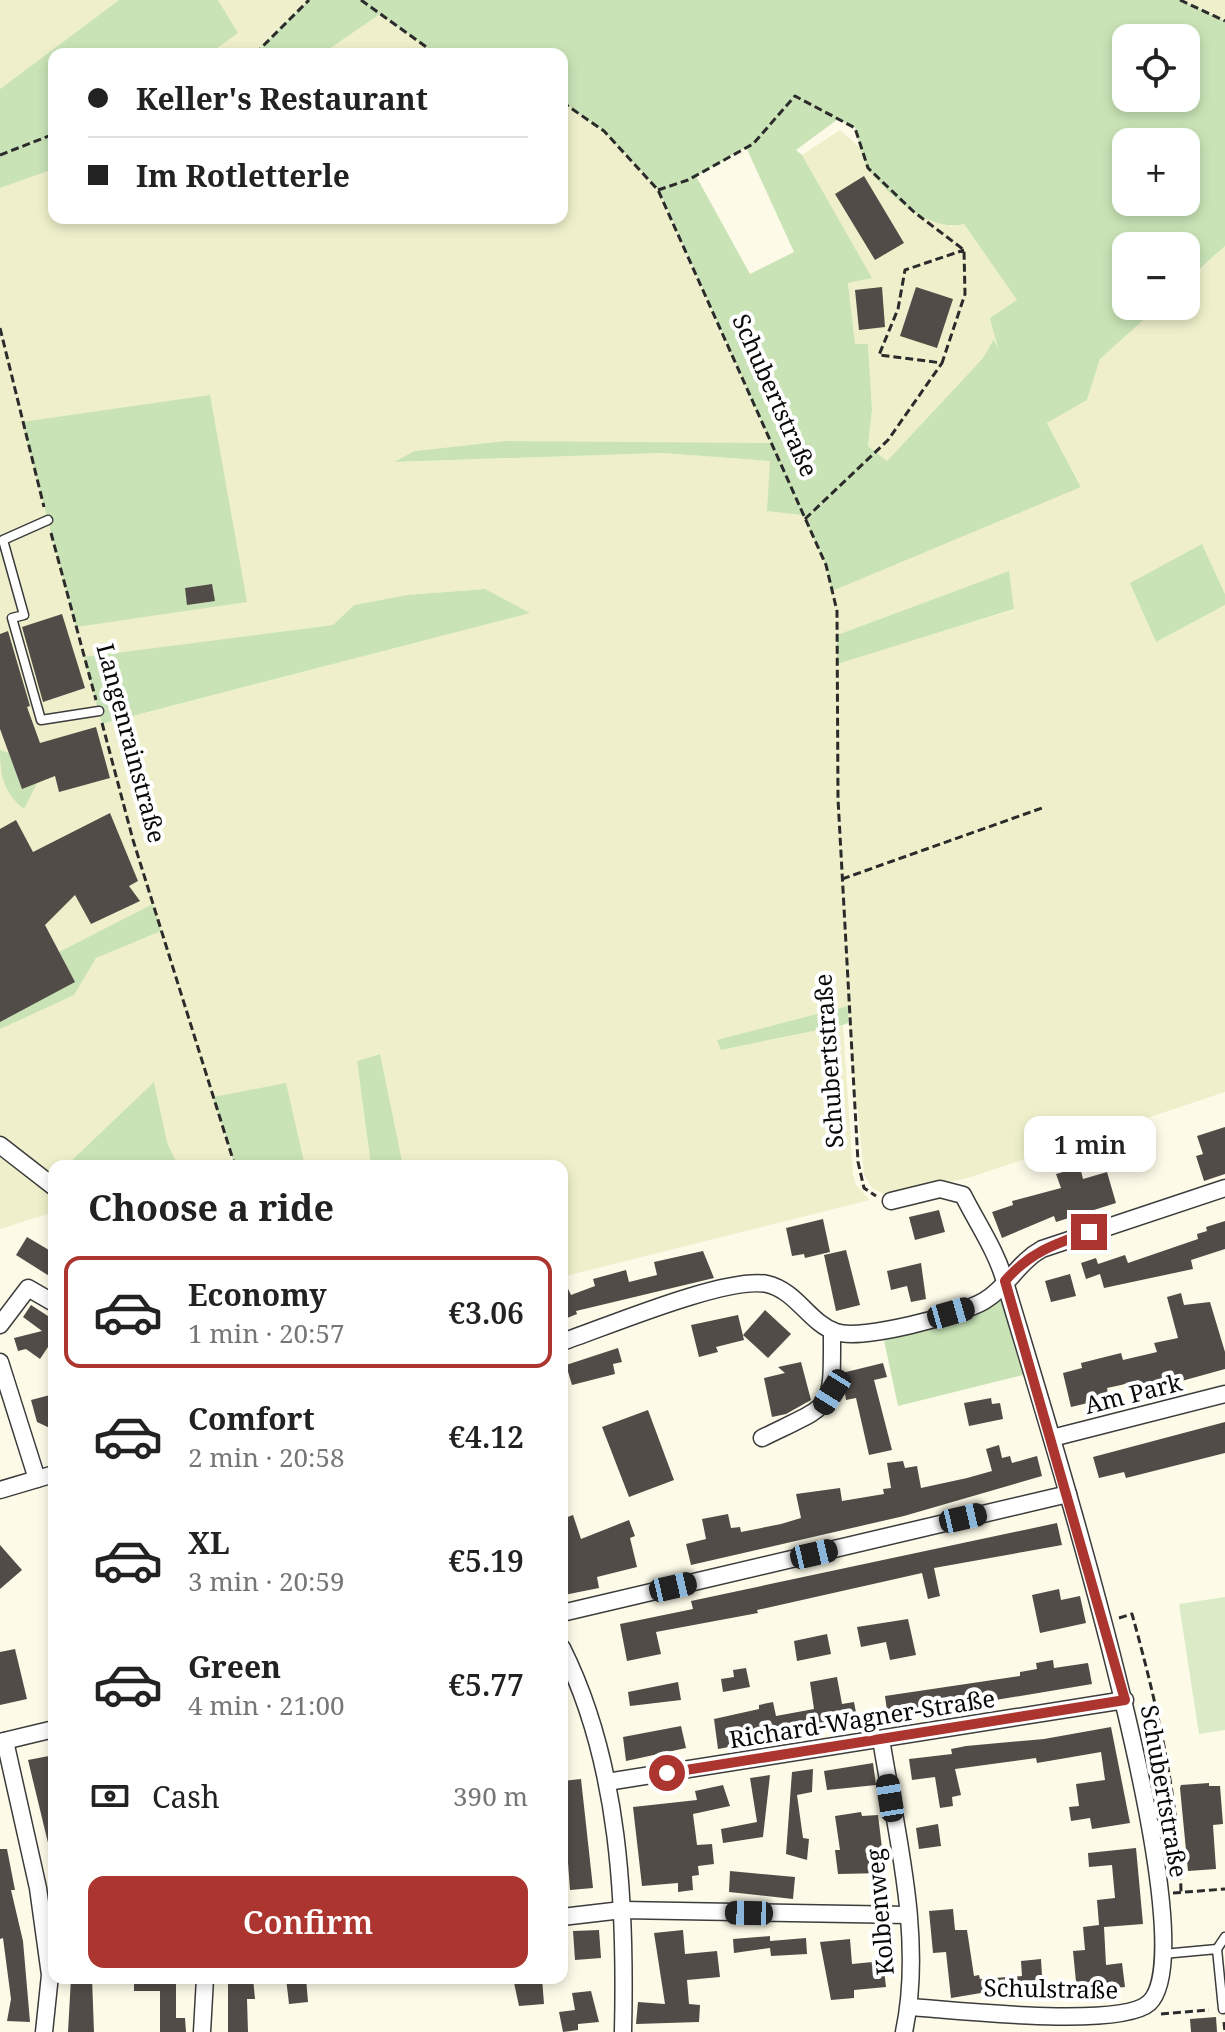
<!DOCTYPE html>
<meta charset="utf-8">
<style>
body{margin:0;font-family:"Noto Serif",serif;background:#f6f6f6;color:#222;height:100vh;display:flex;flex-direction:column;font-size:30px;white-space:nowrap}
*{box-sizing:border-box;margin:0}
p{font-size:26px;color:#767676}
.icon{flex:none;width:44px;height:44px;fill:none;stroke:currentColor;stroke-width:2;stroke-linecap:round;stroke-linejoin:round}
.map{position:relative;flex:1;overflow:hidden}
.panel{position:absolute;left:48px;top:1160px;width:520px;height:824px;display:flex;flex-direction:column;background:#fff;border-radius:16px;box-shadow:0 4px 12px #0003}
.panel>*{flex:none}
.banner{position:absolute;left:48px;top:48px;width:520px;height:176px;border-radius:16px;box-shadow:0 4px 12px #0003;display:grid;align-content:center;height:176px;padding:0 40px;background:#fff}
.controls{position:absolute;left:1112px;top:24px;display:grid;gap:16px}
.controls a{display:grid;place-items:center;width:88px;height:88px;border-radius:16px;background:#fff;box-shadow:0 4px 12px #0003;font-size:40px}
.end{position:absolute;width:36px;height:36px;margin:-18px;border:10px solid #ac362f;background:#fff;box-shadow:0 0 0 4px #fff}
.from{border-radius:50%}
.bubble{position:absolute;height:56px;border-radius:16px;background:#fff;box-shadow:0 4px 12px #0003;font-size:26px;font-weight:600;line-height:56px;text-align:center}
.car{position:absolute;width:24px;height:48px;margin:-24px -12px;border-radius:10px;box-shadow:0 0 6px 2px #0007;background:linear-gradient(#222 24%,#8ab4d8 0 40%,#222 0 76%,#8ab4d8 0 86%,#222 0)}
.banner b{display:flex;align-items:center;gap:28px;height:76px;font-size:30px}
.banner b+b{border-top:2px solid #e0e0e0}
.banner i{width:20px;height:20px;background:#222}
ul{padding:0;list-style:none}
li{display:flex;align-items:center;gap:24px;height:112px;margin:0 16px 12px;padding:0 24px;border:4px solid transparent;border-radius:16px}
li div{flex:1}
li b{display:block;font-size:30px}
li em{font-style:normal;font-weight:600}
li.active{border-color:#ac362f}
li>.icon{width:72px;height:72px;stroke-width:1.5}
h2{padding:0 40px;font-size:36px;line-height:96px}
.pay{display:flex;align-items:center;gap:20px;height:88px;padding:0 40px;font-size:30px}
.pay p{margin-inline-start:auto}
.action{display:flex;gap:16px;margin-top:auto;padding:16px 40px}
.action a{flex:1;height:92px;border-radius:16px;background:#ac362f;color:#fff;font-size:32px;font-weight:600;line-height:92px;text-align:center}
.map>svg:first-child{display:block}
.farmland{fill:#eff0cb;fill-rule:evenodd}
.green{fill:#c9e3b6;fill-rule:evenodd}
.pitch{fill:#dbebc7}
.building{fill:#514c47}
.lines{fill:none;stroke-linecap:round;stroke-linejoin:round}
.service-casing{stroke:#3c3c3c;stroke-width:11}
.minor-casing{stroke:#3c3c3c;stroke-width:19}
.path{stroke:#2b2b2b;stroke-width:3;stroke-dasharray:8 4;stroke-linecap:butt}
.service{stroke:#fff;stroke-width:8}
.minor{stroke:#fff;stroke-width:16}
.route{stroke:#ac362f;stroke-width:10}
.labels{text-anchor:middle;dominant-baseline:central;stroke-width:8;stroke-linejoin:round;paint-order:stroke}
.street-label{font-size:24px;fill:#090909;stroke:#fff}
</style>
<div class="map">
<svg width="1225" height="2032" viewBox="0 0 1225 2032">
<rect width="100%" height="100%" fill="#fdfbe8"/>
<g class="farmland">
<path d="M0,0h119l-119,89z"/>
<path d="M218,0h91l-54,54h-46l29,-21z"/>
<path d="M1180,0h45v21z"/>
<path d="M380,14l56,40h-114z"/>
<path d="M562,102l42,29 54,59 113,254 -266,-3 -89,10 -20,11 266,-9 109,8 32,53 23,51 255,-79 -34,-63 40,-23 13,-41 59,-53h27v-25l39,-35v348l-23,-50 -46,98 69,-37v487l-257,86 -82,17 -14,-7 -8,-14 -17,-167 -129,33 4,10 121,-25 10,148 3,12 14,15 -308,77v-111h-159l-24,-112 -22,7 14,105h-66l-20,-82 -71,13 19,69h-55l-11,-24 -13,-59 -88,83h-12v12l-54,-33v-957l54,-19v49h508zM1009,571l4,39 -176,53v-28zM485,589l44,24 -426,111 -18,-66 248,-33 21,-20 53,-10z"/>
<path d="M840,130l111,97 12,-4 55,77 -35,58 -96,103 -19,-15 4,-36 -4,-66 -13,1 -7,-62 23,-6 -69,-122z"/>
<path d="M0,1154l54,40v18l-54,17z"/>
</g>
<g class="green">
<path d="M119,0h99l20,33 -29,21h-155v115l-54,19v-99z"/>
<path d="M309,0h871l45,21v225l-39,35v-35h-60v60h33l-59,53 -13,41 -40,23 34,64 -249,104 -6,-26 -23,-50 -36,-4 3,-50 -108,-8 -268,9 21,-11 90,-10 266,2 -112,-253 -55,-59 -42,-29v-48h-126l-56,-40 -58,40h-67zM1126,38h60v60h-60zM838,119l17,9c4,13 7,31 14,42 20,26 62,63 95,54l53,76 -27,18 8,31 -4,-10 -11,19 -96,103 -19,-15 4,-36 -4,-66h-13l-7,-61 24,-5 -70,-123 -6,-5zM1126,142h60v60h-60zM746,147l48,105 -44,22 -54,-98z"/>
<path d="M210,395l37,207 -171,25 -54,-205z"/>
<path d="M1202,544l23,50v11l-69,37 -26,-59z"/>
<path d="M1009,571l5,38 -177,55v-29z"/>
<path d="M485,589l45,24 -428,111 -18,-67 249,-32 21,-20 53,-10z"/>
<path d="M0,750l9,3 13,35 15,-5 -13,26c-20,-16 -24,-33 -24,-59z"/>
<path d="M153,904l8,27 -65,27 -22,37 -74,34v-7l59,-70z"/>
<path d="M848,1006v17l-5,2 -122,25 -4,-10z"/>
<path d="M380,1054l23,112h-32l-14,-105z"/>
<path d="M154,1082l13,60 11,24h-112z"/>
<path d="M286,1083l19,83h-70l-22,-69z"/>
<path d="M1005,1281l26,92 -133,33 -16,-75 91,-25z"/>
</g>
<path class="pitch" d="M1225,1597v133l-26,4 -20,-130z"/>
<g class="building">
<path d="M864,176l40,67 -29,17 -40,-66z"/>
<path d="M882,287l3,40 -26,3 -4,-40z"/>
<path d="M916,287l37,12 -16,49 -37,-12z"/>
<path d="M212,584l3,17 -28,4 -2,-17z"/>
<path d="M62,614l23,74 -42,14 -21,-75z"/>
<path d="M8,631l22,75 -3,1 13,36 56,-16 14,51 -51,14 -4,-16 -33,13 -22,-60v-95z"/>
<path d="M110,813l28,68 -9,5 11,15 -49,23 -16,-29 -30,30 30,57 -75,40v-193l16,-9 17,32z"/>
<path d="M1225,1127v47l-21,7 -8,-25 7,-2 -6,-18z"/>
<path d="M1080,1167l3,12 24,-7 9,31 -60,19 -2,-6 -52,22 -10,-26 21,-7 -1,-4 49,-13 -5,-14z"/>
<path d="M939,1210l6,22 -30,8 -6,-23z"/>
<path d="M823,1219l7,33 -25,6 -1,-4 -12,2 -6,-28z"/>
<path d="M1225,1221v28l-34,11 2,9 -89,19 -4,-14 -14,5 -5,-16 15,-5 2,6 27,-9 3,8 70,-24 -1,-5 10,-3 -1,-4z"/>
<path d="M27,1237l27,16v26l-38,-24z"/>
<path d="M846,1250l14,55 -24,6 -12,-56z"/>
<path d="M703,1251l11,27 -138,33 1,3 -15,6v-44l9,19 24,-9 -2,-7 33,-9 3,12 28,-7 -3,-13z"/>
<path d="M921,1263l5,36 -15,3 -4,-16 -16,4 -4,-19z"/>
<path d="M1070,1274l6,22 -25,6 -6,-21z"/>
<path d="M1181,1293l3,12 26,-3 15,50v17l-83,23 -3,-12 -18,5 -14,3 2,10 -38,9 -8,-34 19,-5 -1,-5 40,-10 2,7 34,-8 -3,-9 24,-5 -11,-41z"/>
<path d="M31,1305l23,15v18l-14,21 -14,-10 -8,2 -4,-13 28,-7 -19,-14z"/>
<path d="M765,1310l26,24 -23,24 -25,-23z"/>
<path d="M738,1315l6,25 -28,7 2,5 -19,5 -8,-32z"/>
<path d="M618,1348l4,14 -9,2 2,10 -43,11 -6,-20z"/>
<path d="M801,1362l10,38 -25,14 -14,3 -8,-39 21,-5 -7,-6z"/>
<path d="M883,1363l4,14 -13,3 18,70 -23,5 -13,-57 -10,2 -4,-27z"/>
<path d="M54,1394v36l-17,-8 -6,-22z"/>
<path d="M991,1398l1,6 8,-1 3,16 -34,7 -5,-23z"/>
<path d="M648,1410l26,70 -45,17 -27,-70z"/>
<path d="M1225,1422v31l-99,25 -2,-6 -25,6 -6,-21z"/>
<path d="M999,1445l3,13 8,-2 2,7 25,-7 5,20 -138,40 -213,49 -5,-21 20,-5 -4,-20 26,-5 3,14 9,-1 1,5 40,-8 20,-6 -5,-24 44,-6 2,13 42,-7 -1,-5 8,-1 -4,-25 16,-2 2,7 12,-2 4,22 46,-10 25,-7 -6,-22z"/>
<path d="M573,1515l8,24 48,-19 6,16 -5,2 7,29 -40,10 2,11 -35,7 -2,-76z"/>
<path d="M1057,1523l5,22 -128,23 6,28 -12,3 -6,-26 -165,37 1,3 -102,19 5,22 -34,7 -7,-37 73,-15 -2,-8z"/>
<path d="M0,1545l22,25 -22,19z"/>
<path d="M1059,1589l2,11 19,-4 6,27 -46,10 -8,-38z"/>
<path d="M908,1619l8,36 -26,5 -4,-18 -25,5 -4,-20z"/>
<path d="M827,1634l4,20 -34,7 -3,-20z"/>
<path d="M15,1649l12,50 -27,6v-53z"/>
<path d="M1053,1660l1,8 34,-5 4,21 -204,34 -3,-22 135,-20v-4l17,-3 -1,-6z"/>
<path d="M746,1668l4,19 -27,5 -2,-13 13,-2 -1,-7z"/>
<path d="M837,1677l5,27 12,-2 4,21 -140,26 -4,-30 45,-10v-4l14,-3 3,14 38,-7 -4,-27z"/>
<path d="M678,1682l3,18 -51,6 -2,-14z"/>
<path d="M681,1726l5,22 -60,13 -3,-24z"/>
<path d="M1111,1727l19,96 -38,6 -2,-11 -19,3 -2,-14 10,-1 -3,-22 29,-4 -4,-28 -64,11 -1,-5 -81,11 6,26 -9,2 1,9 -13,2 -5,-31 -23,3 -3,-21 43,-5 -1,-5 15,-3 78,-7z"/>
<path d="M54,1755v92h-5l-21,-87z"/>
<path d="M873,1763l3,22 -49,5 -3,-19z"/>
<path d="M813,1769l-1,23 -15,3 6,43 6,1 -2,21 -21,-6 6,-82z"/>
<path d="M770,1775l-7,62 -40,6 -2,-14 36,-7 -7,-44z"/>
<path d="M581,1779l12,109 -23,2 -8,-109z"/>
<path d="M1209,1783v3h11l3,38 -10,1 3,44 -28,2 -8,-83 1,-3z"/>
<path d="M723,1785l7,21 -37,8 4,31 15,-1 2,20 -16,2 1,9 -7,1 1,14 -15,2v-9l-36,3 -9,-79 64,-7 -2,-9z"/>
<path d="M861,1812l1,4 16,-1 7,58 -47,1 -3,-24h5l-5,-34z"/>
<path d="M938,1824l3,22 -22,3 -3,-21z"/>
<path d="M1136,1848l7,76 -39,3 2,38 16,-2 3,24 -48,5 -4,-41 12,-1 -2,-23 16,-2 -2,-25 18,-2 -3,-33 -23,2 -1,-14z"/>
<path d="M0,1849h7l8,41h-4l12,51 7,81 -23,-1 4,-22 -8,-61 -3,1z"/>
<path d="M730,1871l65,6 -2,22 -64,-7z"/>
<path d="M953,1909l2,21h12l7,46 5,-1 1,4 42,-3 -1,-15 20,-2 2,33 -49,3 -1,-4 -42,7 -5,-46 -13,1 -4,-42z"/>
<path d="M599,1930l2,28 -26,2 -2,-29z"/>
<path d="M683,1930l2,24 32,-3 3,26 -33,3 2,24 11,1 -1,17 -63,2 2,-22 27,2 -11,-71z"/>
<path d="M770,1936v5l36,-3 1,16 -36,2 -1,-8 -36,5 -1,-14z"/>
<path d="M850,1939l2,25 31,-3 3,26 -32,3v8l-23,2 -11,-58z"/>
<path d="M71,1978h21l2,54h-26z"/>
<path d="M134,1978h42v40h9l1,14h-26v-41h-26z"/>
<path d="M228,1978h25l2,21h-8l1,33h-20z"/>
<path d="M286,1978h20l2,24 -19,2z"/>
<path d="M513,1978h29l2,26 -25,2z"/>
<path d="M1064,1981l2,16 -17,2 -1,-16z"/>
<path d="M591,1991l8,31 -21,2v6l-15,2 -4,-20 16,-2 -3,-17z"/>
<path d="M1216,2017l1,15h-26l-1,-13z"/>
</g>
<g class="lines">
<defs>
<g id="service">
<path d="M48,520l-45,20 21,75 -12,3 29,102 58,-9"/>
<path d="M1217,1949l8,-12"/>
<path d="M1163,1954l54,-5 6,60"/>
</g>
<g id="minor">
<path d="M0,1145l54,42"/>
<path d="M891,1201l49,-12 23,6c14,28 34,57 42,87 28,98 210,661 144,721 -29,26 -195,7 -239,4"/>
<path d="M0,1325l28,-37 26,15"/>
<path d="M562,1342c44,-15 164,-66 205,-58 30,7 42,39 69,48 25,9 124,-17 148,-31 23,-13 34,-39 58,-52l183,-61"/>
<path d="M0,1362l37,117"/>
<path d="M762,1438c73,-36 70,-25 70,-107"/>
<path d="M1052,1438l173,-44"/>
<path d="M0,1490l54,-16"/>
<path d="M562,1613l506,-119"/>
<path d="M562,1648c58,116 64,256 61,384"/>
<path d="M881,1739c15,94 43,199 23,293"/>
<path d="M5,1741l33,147 12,87 -6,57"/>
<path d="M0,1742l54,-13"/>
<path d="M607,1782l518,-82"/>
<path d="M562,1917l60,-7 286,5"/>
<path d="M202,2032l3,-54"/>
</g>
</defs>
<use href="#service" class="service-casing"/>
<use href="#minor" class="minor-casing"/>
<g class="path">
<path d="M361,0l75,54"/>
<path d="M1180,0l45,21"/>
<path d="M255,54l54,-54"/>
<path d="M562,102l42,29 54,59 168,375 11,46 1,188 20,363 6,26 12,8"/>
<path d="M0,155l54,-21"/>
<path d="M658,190l30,-10 65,-36 42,-48 60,32 13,40 46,44 50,38 1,44 -23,69 -63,-8 19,-46 7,-39 59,-20"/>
<path d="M0,328l44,179"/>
<path d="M805,519l83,-79 54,-77"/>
<path d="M51,533l45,167"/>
<path d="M102,723l31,117 102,326"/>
<path d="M842,879l200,-71"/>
<path d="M1119,1618l13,-4c25,90 47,185 49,278"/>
<path d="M1173,1893l52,-4"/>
<path d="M1161,2014l48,-4"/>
<path d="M1224,2022l1,10"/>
</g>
<use href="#service" class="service"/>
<use href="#minor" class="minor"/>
</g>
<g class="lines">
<path class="route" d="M667,1773l458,-73 -120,-419c24,-28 49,-37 84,-49"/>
</g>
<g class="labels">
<g class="street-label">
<text transform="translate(776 395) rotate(66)">Schubertstraße</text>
<text transform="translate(132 743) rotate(75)">Langenrainstraße</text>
<text transform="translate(828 1061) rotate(-94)">Schubertstraße</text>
<text transform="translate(1133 1393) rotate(-14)">Am Park</text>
<text transform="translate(862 1718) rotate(-9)">Richard-Wagner-Straße</text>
<text transform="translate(1165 1791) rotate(80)">Schubertstraße</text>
<text transform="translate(879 1912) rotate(-95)">Kolbenweg</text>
<text transform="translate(1051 1988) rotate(1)">Schulstraße</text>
</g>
</g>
</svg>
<div class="controls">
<a><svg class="icon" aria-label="locate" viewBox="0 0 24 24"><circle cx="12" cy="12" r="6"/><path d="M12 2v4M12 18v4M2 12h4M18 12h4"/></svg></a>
<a>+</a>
<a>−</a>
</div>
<i class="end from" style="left:667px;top:1773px"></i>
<i class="end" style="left:1089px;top:1232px"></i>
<div class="bubble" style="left:1024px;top:1116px;width:132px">1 min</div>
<i class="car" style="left:951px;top:1313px;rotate:74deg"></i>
<i class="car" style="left:832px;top:1392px;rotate:212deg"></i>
<i class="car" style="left:963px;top:1518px;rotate:77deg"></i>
<i class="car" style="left:814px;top:1554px;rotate:77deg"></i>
<i class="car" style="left:673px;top:1587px;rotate:77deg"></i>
<i class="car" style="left:890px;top:1798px;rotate:351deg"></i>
<i class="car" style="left:749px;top:1913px;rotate:271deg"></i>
<div class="banner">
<b><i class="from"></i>Keller's Restaurant</b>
<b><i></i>Im Rotletterle</b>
</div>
<section class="panel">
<h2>Choose a ride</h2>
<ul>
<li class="active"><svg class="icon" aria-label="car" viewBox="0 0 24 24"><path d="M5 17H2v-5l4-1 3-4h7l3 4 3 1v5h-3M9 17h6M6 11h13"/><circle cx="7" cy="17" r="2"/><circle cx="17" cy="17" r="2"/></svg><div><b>Economy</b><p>1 min · 20:57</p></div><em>€3.06</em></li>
<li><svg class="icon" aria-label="car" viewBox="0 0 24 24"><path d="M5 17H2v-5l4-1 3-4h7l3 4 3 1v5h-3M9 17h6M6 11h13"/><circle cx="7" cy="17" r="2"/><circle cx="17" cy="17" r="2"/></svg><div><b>Comfort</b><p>2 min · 20:58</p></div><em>€4.12</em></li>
<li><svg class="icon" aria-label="car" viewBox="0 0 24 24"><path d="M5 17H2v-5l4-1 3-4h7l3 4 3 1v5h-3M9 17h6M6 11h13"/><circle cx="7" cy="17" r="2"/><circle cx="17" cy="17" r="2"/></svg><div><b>XL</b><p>3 min · 20:59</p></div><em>€5.19</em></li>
<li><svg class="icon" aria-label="car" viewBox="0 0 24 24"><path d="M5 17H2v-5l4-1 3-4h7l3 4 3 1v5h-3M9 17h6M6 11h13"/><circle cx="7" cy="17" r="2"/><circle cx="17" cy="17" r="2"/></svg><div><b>Green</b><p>4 min · 21:00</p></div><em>€5.77</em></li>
</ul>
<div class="pay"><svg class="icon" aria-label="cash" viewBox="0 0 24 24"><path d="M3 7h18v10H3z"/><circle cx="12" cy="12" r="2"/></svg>Cash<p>390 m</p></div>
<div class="action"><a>Confirm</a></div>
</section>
</div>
